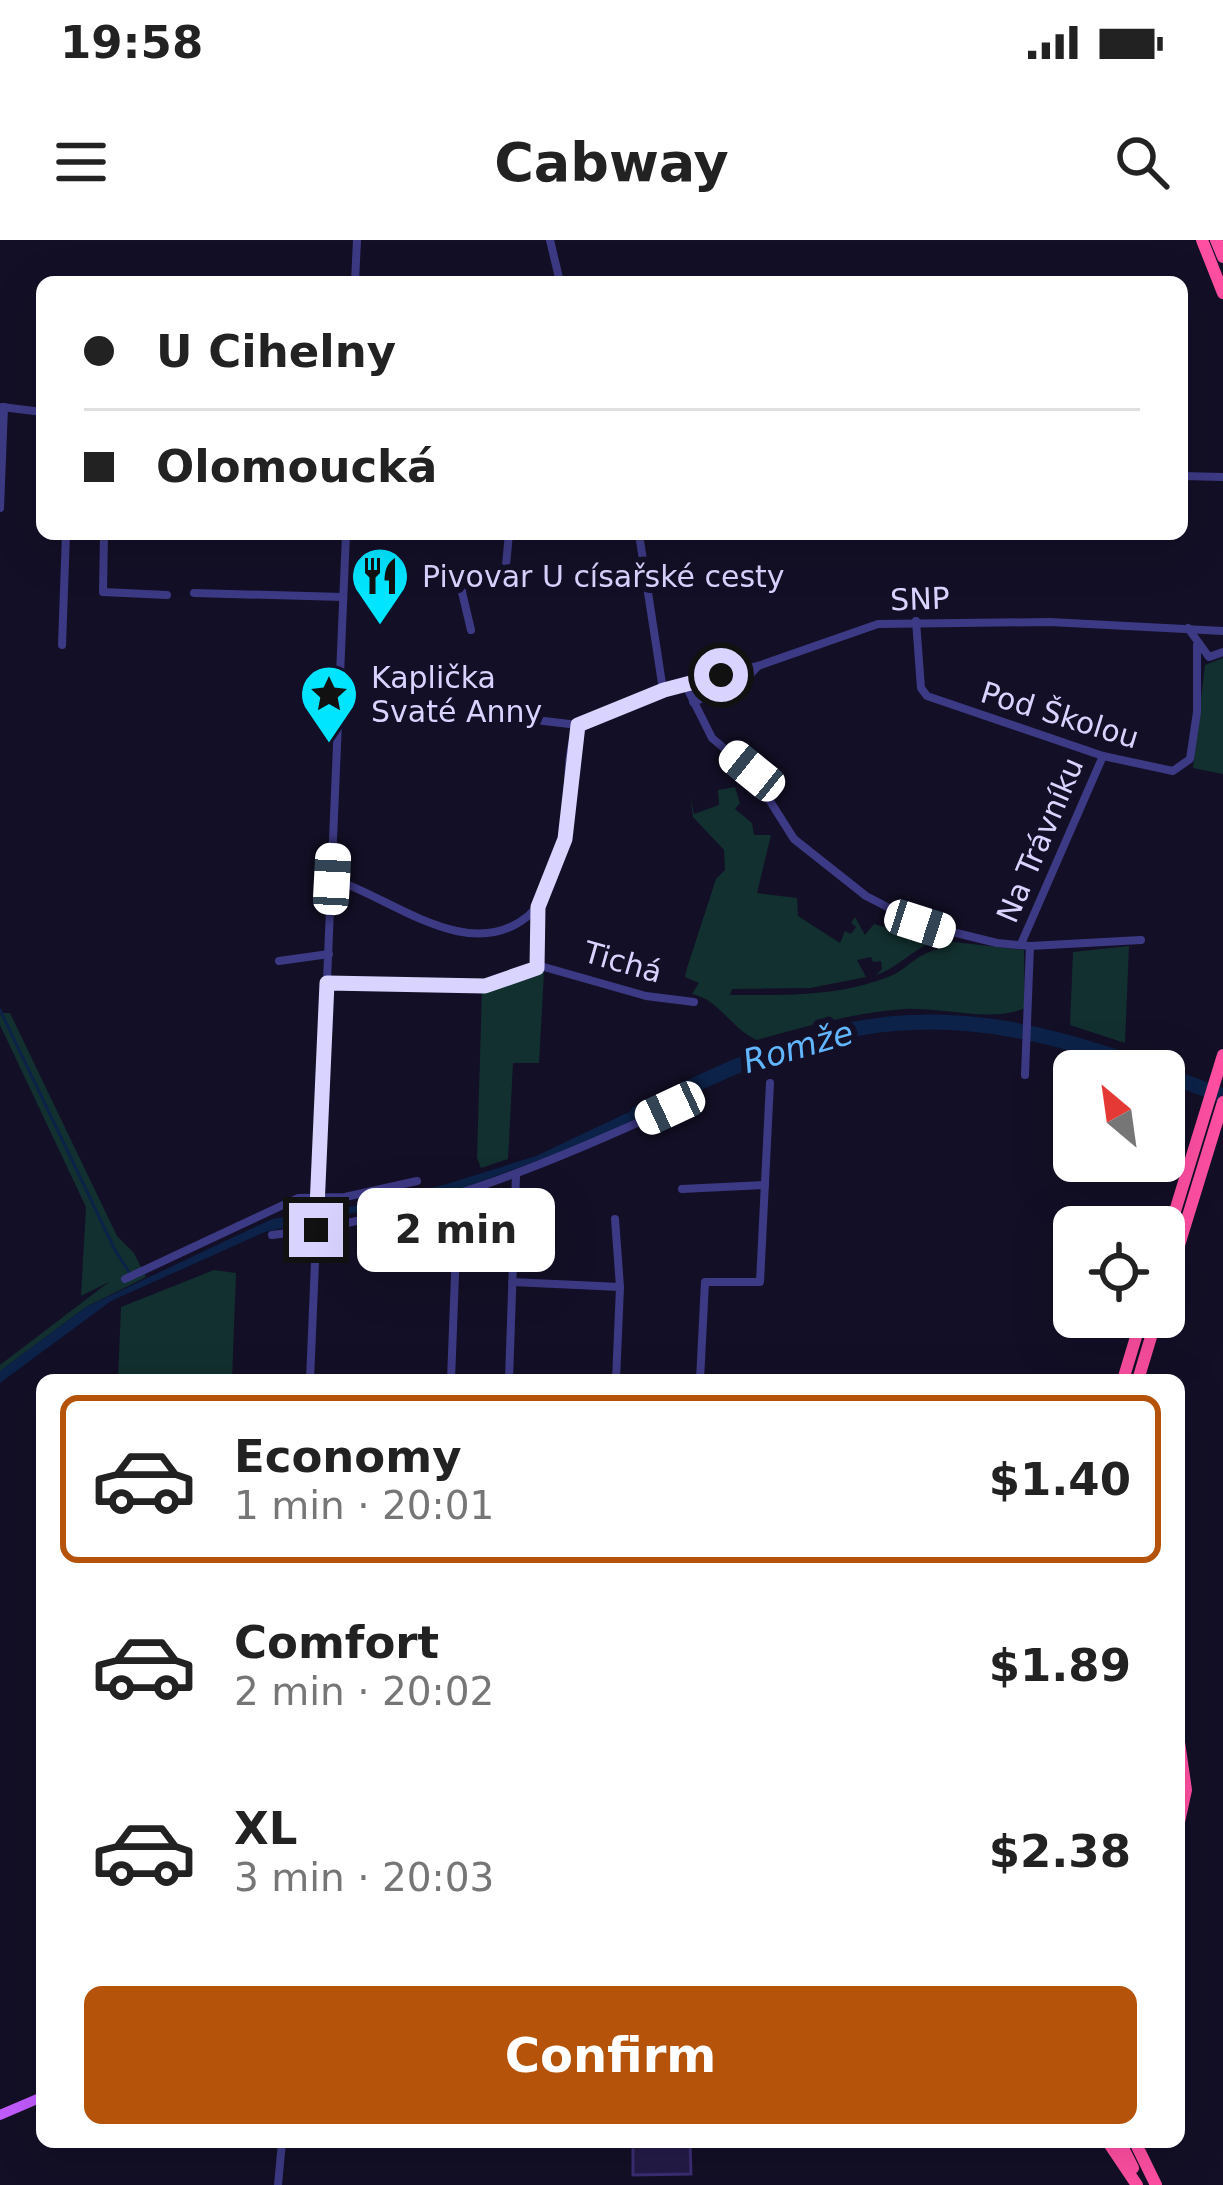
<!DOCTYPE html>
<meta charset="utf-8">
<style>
body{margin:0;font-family:"DejaVu Sans",sans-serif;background:#f2f2f2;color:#222;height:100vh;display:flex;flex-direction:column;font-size:45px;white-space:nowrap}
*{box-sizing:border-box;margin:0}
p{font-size:39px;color:#767676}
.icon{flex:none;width:66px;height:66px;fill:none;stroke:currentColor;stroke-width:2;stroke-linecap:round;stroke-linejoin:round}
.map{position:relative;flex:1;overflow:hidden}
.sheet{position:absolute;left:36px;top:1134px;width:1149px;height:774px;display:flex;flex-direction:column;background:#fff;border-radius:18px;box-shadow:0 12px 48px #0002}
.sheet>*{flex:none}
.top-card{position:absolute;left:36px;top:36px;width:1152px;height:264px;border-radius:18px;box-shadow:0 12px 48px #0002;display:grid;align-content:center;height:264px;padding:0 48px;background:#fff}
.needle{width:78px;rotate:331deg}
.fabs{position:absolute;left:1053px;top:810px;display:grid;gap:24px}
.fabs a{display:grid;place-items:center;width:132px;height:132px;border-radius:18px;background:#fff;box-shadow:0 12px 48px #0002;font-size:60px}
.end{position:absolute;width:54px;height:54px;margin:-27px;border:15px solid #d9d4ff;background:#111;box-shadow:0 0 0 6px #111}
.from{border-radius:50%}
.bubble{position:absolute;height:84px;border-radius:18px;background:#fff;box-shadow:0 12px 48px #0002;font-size:39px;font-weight:700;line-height:84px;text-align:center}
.car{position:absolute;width:36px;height:72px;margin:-36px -18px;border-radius:15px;box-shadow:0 0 9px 3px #0007;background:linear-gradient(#fff 24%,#345 0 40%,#fff 0 76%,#345 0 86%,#fff 0)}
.top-card b{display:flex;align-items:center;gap:42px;height:114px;font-size:45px}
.top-card b+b{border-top:3px solid #e0e0e0}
.top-card i{width:30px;height:30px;background:#222}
ul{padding:21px 0 0;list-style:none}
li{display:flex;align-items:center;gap:36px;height:168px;margin:0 24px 18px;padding:0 24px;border:6px solid transparent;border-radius:18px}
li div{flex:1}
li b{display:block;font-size:45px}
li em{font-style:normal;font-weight:700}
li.on{border-color:#b45309}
li>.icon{width:108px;height:108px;stroke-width:1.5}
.action{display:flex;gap:24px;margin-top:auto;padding:24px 48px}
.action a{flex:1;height:138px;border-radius:18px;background:#b45309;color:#fff;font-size:48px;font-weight:700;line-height:138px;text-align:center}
.status{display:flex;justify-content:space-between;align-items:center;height:84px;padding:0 60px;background:#fff;direction:ltr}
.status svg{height:33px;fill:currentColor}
header{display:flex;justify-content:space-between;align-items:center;height:156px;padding:0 48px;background:#fff;font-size:54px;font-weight:700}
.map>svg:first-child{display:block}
.green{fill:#12302f}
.water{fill:#0c2248}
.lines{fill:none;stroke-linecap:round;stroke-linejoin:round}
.stream{stroke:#0c2248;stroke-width:3}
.river{stroke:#0c2248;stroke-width:15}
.building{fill:#241b47;stroke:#3b2d73;stroke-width:3}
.minor{stroke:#3d3a85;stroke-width:8}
.major{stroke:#c25bff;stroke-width:10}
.highway{stroke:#ff4fa3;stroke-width:12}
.route{stroke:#d9d4ff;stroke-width:15}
.labels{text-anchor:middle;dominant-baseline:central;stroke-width:12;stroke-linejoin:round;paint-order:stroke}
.poi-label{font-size:30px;fill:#d9d4ff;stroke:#130f26;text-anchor:start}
.street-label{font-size:30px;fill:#d9d4ff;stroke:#130f26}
.water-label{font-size:33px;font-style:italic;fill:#62b6ff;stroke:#130f26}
</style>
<div class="status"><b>19:58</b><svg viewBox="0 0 49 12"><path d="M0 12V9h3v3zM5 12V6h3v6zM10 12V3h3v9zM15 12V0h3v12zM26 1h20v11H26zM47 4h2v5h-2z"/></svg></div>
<header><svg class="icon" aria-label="menu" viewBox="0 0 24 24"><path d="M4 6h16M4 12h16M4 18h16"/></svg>Cabway<svg class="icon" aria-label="search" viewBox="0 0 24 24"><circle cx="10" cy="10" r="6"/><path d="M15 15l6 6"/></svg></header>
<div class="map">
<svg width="1223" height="1945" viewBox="0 0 1223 1945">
<rect width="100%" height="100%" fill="#130f26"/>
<g class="green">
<path d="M1223,418v116l-30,-6 12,-103z"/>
<path d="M735,547l5,16 -5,6 17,14 2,12h17l-14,58 40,5 1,18 42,27 5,-12 6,3 5,-7 -5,-4 4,-6 10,18 9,-11 10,3 3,-7 25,16 3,-7 23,12c-25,6 -39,27 -62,34l6,-6 -1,-8 -8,1 -2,-5 -14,3 9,17 -56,11 -78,1 -2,6c54,0 107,2 158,-18 23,-9 26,-24 56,-29l1,-7 79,9 1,58c-33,15 -83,-1 -121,1 -51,4 -98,17 -147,31 -26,-11 -38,-41 -65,-46l7,-11 -14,-6 2,-9 29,-89 9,-9 -1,-20 -31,-33 -3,-23 4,20 25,-9 -1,-15z"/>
<path d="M1129,706l-4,97 -55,-18 3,-73z"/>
<path d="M544,732l-5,91h-26l-5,96 -27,9 -4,-10 5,-168z"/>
<path d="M0,773h10l107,223 17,17 12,24 -60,30 -86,64v-6l109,-83 -28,14 5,-89 -86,-182z"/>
<path d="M214,1030l22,3 -4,107h-114l3,-73z"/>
</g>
<path class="water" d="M650,862l4,8 -61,30 -135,50 -193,42 -154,69 -111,82v-12l86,-64 186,-88 101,-16 77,-20 86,-27z"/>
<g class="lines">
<path class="stream" d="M0,770l115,240 14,22"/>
<g class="river">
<path d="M1164,834l59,22"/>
<path d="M638,873c199,-103 305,-121 518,-42"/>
</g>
</g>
<path class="building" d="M633,1902h57l1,32 -58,1z"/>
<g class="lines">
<g class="minor">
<path d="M550,0l10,42"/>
<path d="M355,42l2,-42"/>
<path d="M2,167l40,5"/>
<path d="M1182,236l41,1"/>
<path d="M0,268l4,-101"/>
<path d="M104,294l-1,58 64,3"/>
<path d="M639,294l24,156"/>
<path d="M194,353l149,4"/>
<path d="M916,381l5,67 6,8 176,60 70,15 17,-12 7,-47v-67"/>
<path d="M1188,388l21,29 14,-5"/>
<path d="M471,390l-10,-42 44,-13 4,-41"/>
<path d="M62,405l4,-111"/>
<path d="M685,444l27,54 39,33 43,68 72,57 54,28 77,19 33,3 111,-6"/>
<path d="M693,462l49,-19 16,-17"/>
<path d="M518,478l60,7 85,-35 95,-24 120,-42 172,-2 173,9"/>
<path d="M333,639c59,19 136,86 195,37 21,-17 33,-54 37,-82 5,-33 -1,-79 13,-109"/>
<path d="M1021,704l82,-188"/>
<path d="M279,721l50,-7"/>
<path d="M537,728l1,-59"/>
<path d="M327,743l158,3 59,-19 102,29 48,6"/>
<path d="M1025,835l5,-129"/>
<path d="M682,949l83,-4"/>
<path d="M615,979l5,68"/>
<path d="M272,995c142,-16 270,-68 398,-127"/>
<path d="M125,1039l173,-81 47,-1 72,-16"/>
<path d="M512,1042l108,5 -4,93"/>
<path d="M310,1140l36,-846"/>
<path d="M451,1140l7,-183"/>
<path d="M509,1140l7,-205"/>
<path d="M700,1140l5,-98h55l10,-199"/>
<path d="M278,1945l4,-43"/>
</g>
<path class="major" d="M0,1875l42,-18"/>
<g class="highway">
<path d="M1202,0l21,53"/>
<path d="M1216,0l7,17"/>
<path d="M1164,1007l59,-192"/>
<path d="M1164,1054l59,-192"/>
<path d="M1123,1140l19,-63"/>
<path d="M1138,1140l19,-63"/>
<path d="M1179,1502l7,48 -7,32"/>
<path d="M1108,1902l29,43"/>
<path d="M1120,1902l13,26"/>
<path d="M1135,1902l21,43"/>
</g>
</g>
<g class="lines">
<path class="route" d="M316,990l11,-247 158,3 52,-18 1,-61 27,-68 13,-114 86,-35 57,-15"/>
</g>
<defs>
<symbol id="restaurant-pin" viewBox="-11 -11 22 30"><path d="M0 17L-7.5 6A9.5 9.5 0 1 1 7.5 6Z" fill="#00e5ff" stroke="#130f26"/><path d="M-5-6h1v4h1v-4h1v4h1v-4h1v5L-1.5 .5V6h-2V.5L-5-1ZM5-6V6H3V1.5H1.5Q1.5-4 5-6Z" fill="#111"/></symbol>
<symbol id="sight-pin" viewBox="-11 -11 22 30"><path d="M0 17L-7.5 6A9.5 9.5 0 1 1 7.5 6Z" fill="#00e5ff" stroke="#130f26"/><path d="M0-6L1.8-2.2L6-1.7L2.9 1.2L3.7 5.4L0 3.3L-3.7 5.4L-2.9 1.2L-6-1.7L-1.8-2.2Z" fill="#111"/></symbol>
</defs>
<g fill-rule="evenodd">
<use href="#restaurant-pin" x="347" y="303" width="66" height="90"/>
<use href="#sight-pin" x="296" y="421" width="66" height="90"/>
</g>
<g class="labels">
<g class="poi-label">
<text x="422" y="336">Pivovar U císařské cesty</text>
<text x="371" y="437">Kaplička<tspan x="371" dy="34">Svaté Anny</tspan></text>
</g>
<g class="street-label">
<text transform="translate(920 359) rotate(-2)">SNP</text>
<text transform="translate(1060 475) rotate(17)">Pod Školou</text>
<text transform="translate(1040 600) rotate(-67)">Na Trávníku</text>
<text transform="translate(623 722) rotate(16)">Tichá</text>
</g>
<g class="water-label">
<text transform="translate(798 807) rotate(-16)">Romže</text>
</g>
</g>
</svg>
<div class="fabs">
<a><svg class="needle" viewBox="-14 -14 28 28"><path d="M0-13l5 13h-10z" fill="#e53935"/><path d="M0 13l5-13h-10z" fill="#767676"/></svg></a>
<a><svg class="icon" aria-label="locate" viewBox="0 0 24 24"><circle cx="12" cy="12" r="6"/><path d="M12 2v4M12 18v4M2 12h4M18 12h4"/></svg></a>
</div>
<i class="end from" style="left:721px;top:435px"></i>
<i class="end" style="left:316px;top:990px"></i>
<div class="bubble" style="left:357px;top:948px;width:198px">2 min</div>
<i class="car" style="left:752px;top:531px;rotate:309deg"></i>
<i class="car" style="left:332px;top:639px;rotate:3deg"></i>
<i class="car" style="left:920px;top:684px;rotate:108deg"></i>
<i class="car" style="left:670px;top:868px;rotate:245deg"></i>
<div class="top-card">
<b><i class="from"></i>U Cihelny</b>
<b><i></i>Olomoucká</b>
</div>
<section class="sheet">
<ul>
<li class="on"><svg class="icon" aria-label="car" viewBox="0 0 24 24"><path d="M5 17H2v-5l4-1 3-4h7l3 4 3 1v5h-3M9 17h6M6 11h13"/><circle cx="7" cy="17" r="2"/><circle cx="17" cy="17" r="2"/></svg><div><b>Economy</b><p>1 min · 20:01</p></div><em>$1.40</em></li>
<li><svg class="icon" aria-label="car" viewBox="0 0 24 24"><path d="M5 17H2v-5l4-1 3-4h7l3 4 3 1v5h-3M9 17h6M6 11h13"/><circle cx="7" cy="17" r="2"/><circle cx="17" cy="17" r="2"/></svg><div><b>Comfort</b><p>2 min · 20:02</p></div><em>$1.89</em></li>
<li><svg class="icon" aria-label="car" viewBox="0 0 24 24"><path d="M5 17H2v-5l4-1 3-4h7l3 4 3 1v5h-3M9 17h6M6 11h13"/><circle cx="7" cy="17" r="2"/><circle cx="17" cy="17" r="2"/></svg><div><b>XL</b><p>3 min · 20:03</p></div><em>$2.38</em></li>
</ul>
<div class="action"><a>Confirm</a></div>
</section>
</div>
